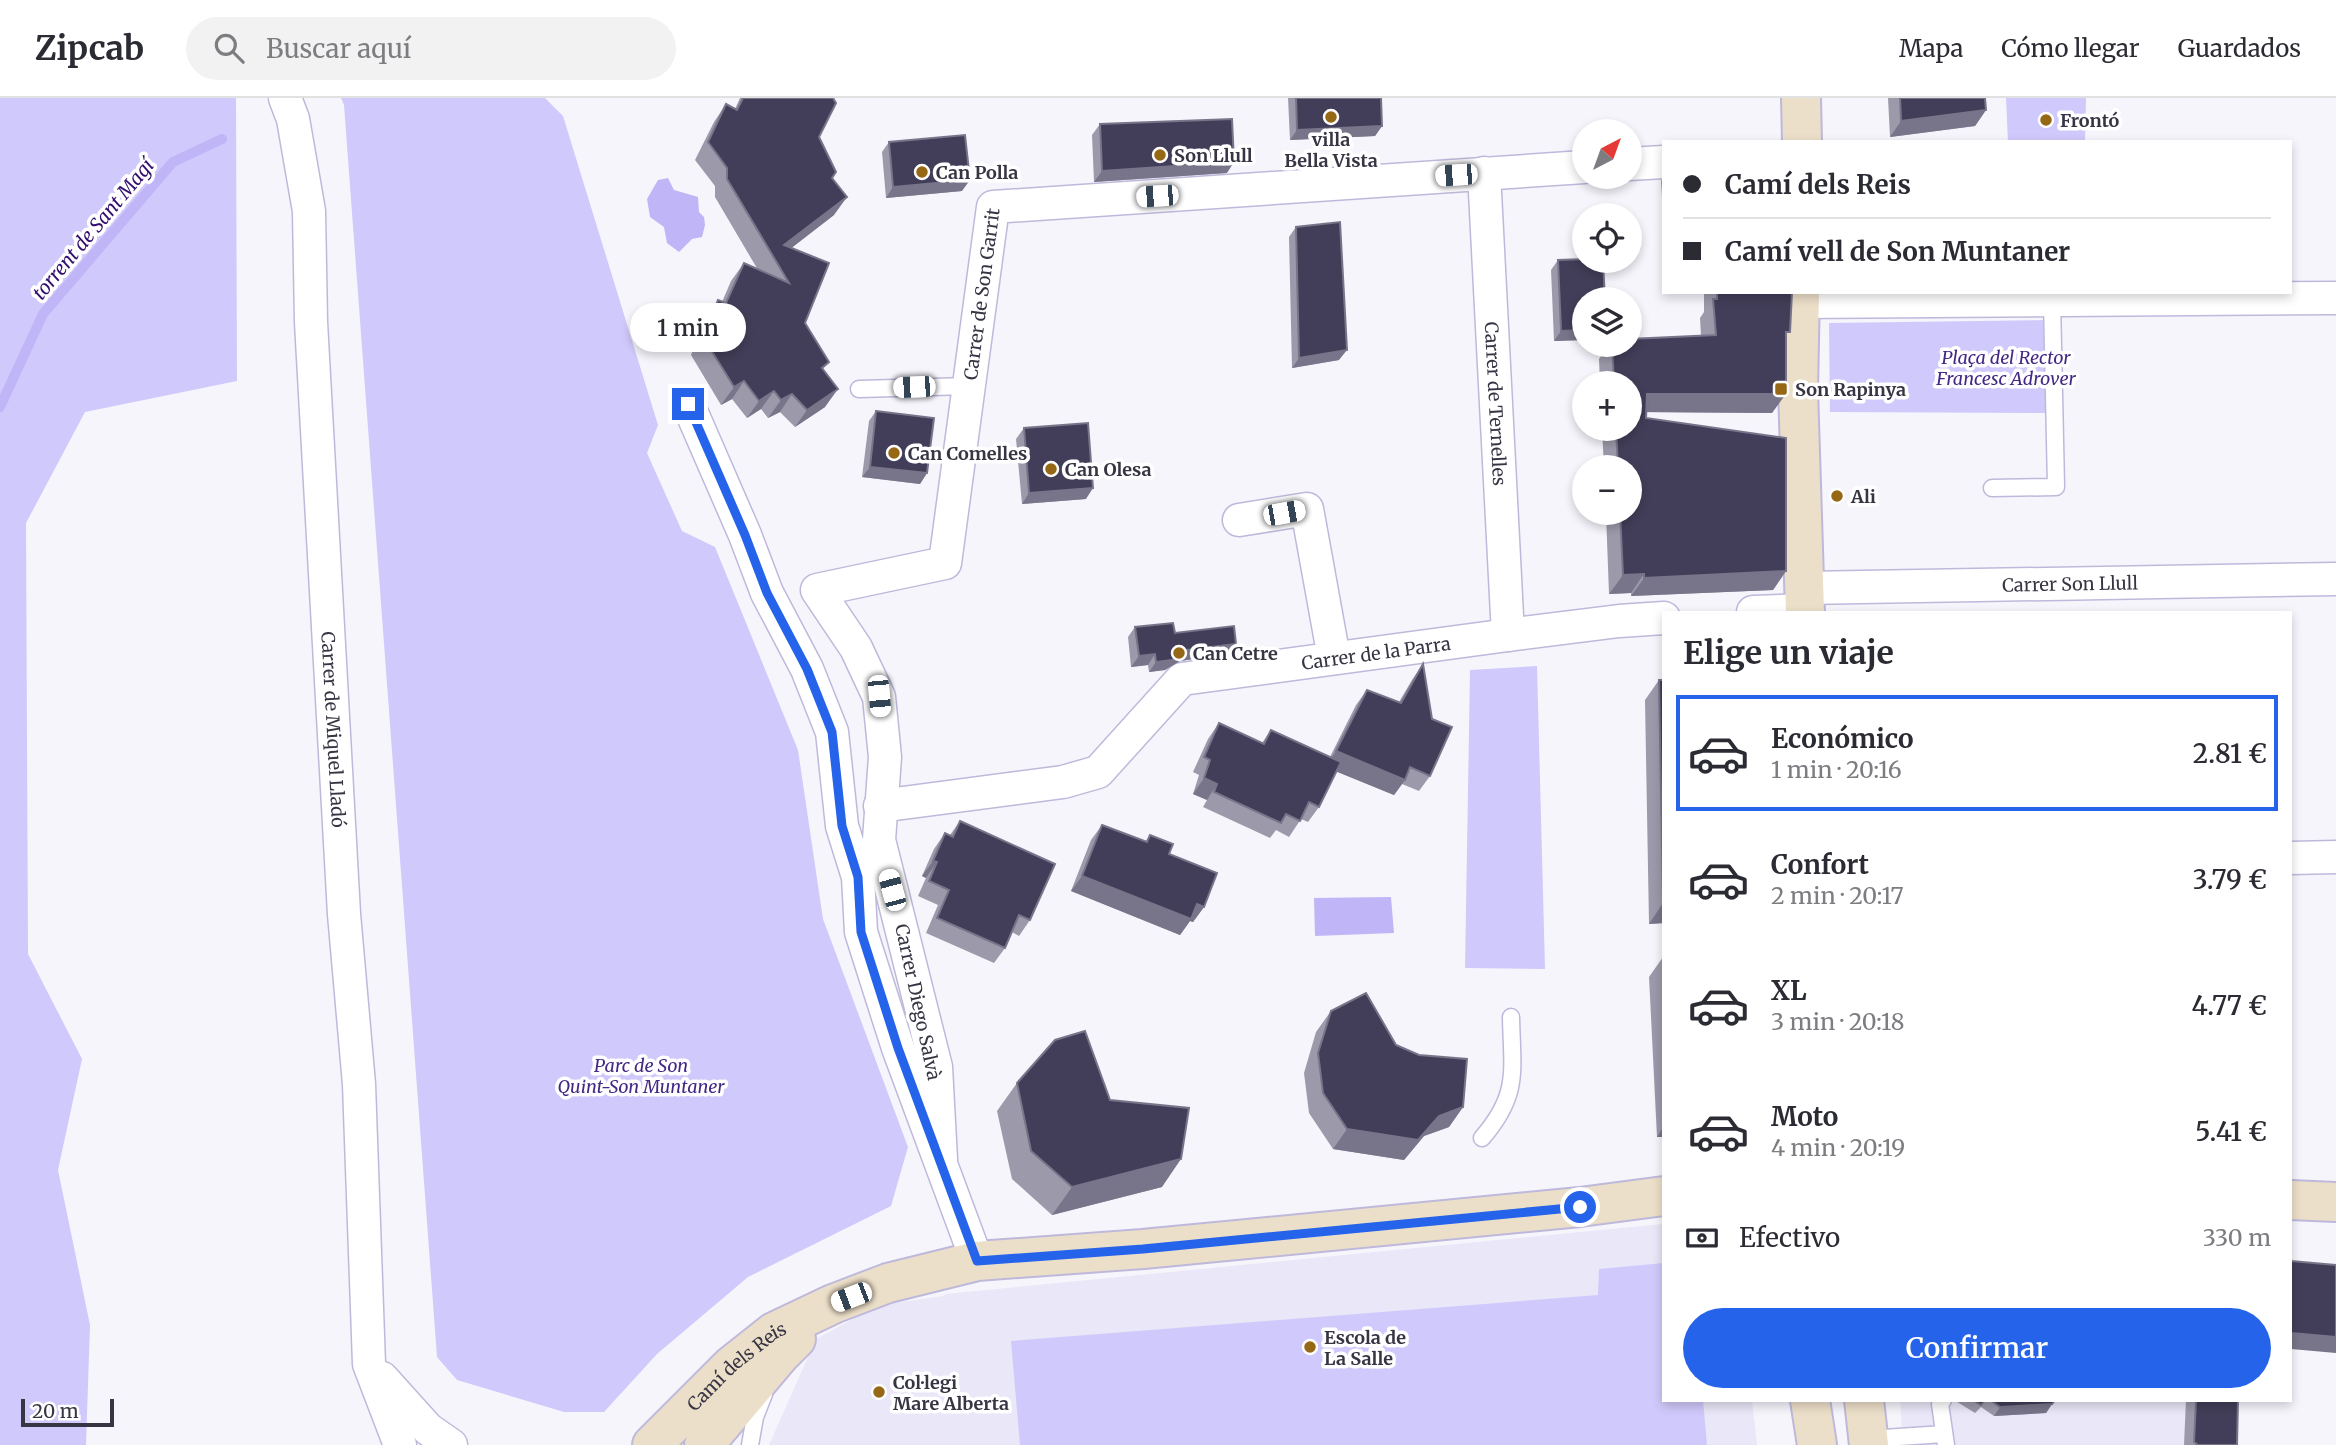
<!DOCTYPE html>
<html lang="es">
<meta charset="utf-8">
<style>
body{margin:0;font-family:Merriweather,serif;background:#f2f2f3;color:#2b2b33;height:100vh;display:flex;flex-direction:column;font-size:26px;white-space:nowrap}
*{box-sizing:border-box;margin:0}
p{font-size:23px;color:#7c7c81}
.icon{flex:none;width:38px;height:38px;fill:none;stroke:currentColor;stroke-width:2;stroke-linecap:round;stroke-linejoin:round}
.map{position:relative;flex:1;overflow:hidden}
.sheet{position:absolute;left:1662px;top:513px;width:630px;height:791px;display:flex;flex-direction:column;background:#fff;border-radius:0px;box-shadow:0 4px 10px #0003}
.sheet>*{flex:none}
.top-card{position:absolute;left:1662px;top:42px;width:630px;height:154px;border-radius:0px;box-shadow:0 4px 10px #0003;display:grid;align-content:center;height:154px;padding:0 21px;background:#fff}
.needle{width:46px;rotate:41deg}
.tools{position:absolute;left:1572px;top:21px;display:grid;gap:14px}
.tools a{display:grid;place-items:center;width:70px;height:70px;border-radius:50%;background:#fff;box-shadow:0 4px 10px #0003;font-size:35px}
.scale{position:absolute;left:21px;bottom:18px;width:93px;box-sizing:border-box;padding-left:7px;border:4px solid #373543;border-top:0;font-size:19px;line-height:24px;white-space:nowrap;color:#373543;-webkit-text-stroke:5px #fff;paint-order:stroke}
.end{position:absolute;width:32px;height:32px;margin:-16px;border:9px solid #2563eb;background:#fff;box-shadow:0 0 0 4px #fff}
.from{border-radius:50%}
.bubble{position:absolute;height:49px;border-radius:24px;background:#fff;box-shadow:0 4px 10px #0003;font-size:23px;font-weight:600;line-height:49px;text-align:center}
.car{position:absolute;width:21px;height:42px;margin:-21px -10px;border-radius:9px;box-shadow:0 0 5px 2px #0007;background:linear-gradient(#fff 24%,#345 0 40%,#fff 0 76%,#345 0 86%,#fff 0)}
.top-card b{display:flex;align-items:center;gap:24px;height:66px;font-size:26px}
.top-card b+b{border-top:2px solid #e1e1e2}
.top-card i{width:18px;height:18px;background:#2b2b33}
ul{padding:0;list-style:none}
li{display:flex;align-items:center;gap:21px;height:116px;margin:0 14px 10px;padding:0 7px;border:4px solid transparent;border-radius:0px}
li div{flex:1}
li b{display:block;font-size:26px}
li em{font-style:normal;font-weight:600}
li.on{border-color:#2563eb}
li>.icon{width:63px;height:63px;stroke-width:1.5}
h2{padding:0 21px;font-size:32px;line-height:84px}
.pay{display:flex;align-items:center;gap:18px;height:77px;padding:0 21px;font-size:26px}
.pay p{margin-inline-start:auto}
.cta{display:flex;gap:14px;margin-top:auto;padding:14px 21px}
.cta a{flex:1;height:80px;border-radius:42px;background:#2563eb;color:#fff;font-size:28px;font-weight:600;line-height:80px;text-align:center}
header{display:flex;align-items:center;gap:42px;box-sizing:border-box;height:98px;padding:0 35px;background:#fff;border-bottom:2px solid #e1e1e2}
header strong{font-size:33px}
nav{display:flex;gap:38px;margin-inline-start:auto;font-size:24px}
.search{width:490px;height:63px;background:#f2f2f3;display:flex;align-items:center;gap:18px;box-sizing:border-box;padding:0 24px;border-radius:38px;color:#7c7c81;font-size:26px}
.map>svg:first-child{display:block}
.built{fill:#e9e7f8}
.green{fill:#d0c9fb}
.water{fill:#bfb5f7}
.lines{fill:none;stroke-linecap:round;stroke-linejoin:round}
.stream{stroke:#bfb5f7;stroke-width:10}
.lane-casing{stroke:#beb9db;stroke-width:19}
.street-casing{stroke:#beb9db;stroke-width:35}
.secondary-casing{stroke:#beb9db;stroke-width:42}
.lane{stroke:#fff;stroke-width:16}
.street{stroke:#fff;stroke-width:32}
.secondary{stroke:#ecdfc9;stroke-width:38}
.wall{fill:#9c9aaa}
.shaded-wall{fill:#78758a}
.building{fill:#423e59;stroke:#78758a;stroke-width:2}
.route{stroke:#2563eb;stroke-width:9}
.poi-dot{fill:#966816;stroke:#fff;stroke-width:2.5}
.labels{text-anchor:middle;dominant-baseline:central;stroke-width:7;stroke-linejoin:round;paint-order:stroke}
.poi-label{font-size:18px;font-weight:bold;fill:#373543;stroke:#fff;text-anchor:start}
.street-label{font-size:18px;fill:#373543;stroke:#fff}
.park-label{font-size:18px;font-style:italic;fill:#432885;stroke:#fff}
.water-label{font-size:19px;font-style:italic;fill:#320e6e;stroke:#fff}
</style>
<header>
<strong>Zipcab</strong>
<div class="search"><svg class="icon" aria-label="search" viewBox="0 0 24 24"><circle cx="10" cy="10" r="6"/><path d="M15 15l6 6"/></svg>Buscar aquí</div>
<nav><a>Mapa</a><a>Cómo llegar</a><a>Guardados</a></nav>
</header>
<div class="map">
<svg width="2336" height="1347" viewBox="0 0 2336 1347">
<rect width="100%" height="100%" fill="#f6f5fc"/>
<g class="built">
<path d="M1663,1126l1,176h88l5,45h-988l47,-106 63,-34 65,-9 1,-2z"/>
<path d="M1900,1302h327v45h-324z"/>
</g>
<g class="green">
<path d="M0,0h236l1,283 -152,31 -59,111 2,431 54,105 -24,111 32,155 -4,120h-86z"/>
<path d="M341,0h204l18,18 95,309 -11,28 35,78 33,16 83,203 25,169 85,228 -17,59 -143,71 -91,77 -53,58h-40l-107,-32 -20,-23 -93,-1252z"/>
<path d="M2006,0h80l-1,44h-77z"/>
<path d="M2052,222l3,93 -225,-1 -1,-89z"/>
<path d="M1537,568l8,303 -80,-1 5,-298z"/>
<path d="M1664,1165v137h39l4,45h-687l-9,-104 587,-46 1,-26z"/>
</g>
<g class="water">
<path d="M668,80l6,12 24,7 1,15 5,5 1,8 -3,12 -10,2 -13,13 -12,-9 -3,-16 -14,-10 -3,-18 11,-19z"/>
<path d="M1391,799l3,36 -79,3 -1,-38z"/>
</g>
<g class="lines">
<path class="stream" d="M0,309l43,-93 130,-152 49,-23"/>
<defs>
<g id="lane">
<path d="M859,291l110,-3"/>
<path d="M1992,390l64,-1 -4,-187"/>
<path d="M1482,1040c38,-44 30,-67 29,-121"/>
<path d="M1943,1302l-3,4 6,41"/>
<path d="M1868,1341l76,-5"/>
<path d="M750,1347l5,-28 9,-23"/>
</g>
<g id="street">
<path id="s1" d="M285,0l8,21 16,92 2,111 33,592 15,170 10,280 31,81"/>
<path d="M1629,66l35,-2"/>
<path id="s2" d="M1484,75l24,462"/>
<path d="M1800,204l536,-4"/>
<path d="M688,306l57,131 22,58 40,76 25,63 10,94 16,51 3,55 37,116 79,213"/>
<path d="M1239,422l68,-11 27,149"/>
<path id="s3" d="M1804,490l532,-9"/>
<path d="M1753,514l52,-2"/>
<path id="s4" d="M880,708l183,-24 35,-10 84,-93 326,-44 111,-14 45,-3"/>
<path d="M2291,760l45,-1"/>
<path id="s5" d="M941,1061l-5,-92 -57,-227 6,-83 -6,-60 -23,-49 -39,-58 128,-27 48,-356 591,-40"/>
<path d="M382,1280l46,51 23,16"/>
</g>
<g id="secondary">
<path d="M1801,0l1,44"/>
<path d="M1800,194l-2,97 7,223"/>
<path d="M2291,1102l45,2"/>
<path d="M1810,1302l7,45"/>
<path d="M1864,1302l5,45"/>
<path id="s6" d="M652,1347l79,-79 43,-34 59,-28 55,-21 89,-22 166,-12 437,-42 84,-11"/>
<path d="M704,1347l76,-90 16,-16"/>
</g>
</defs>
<use href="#lane" class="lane-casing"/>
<use href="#street" class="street-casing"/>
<use href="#secondary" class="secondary-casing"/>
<use href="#lane" class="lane"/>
<use href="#street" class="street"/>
<use href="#secondary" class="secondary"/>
</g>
<g class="wall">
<path d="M740,0h93l-14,39 13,41 2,37 -43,33 14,75 19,47 1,37 -30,20 -15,-15 -12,6 -7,-9 -14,9 -15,-19 -11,6 -30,-50 15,-37 12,-18 4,2 9,-21 13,-18 14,7 -43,-73v-11l-20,-26 19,-38 12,-18 9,5z"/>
<path d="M1288,0h93l1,28 -7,10 -85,4z"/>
<path d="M1888,0h97l1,12 -11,16 -85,11z"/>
<path d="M1100,26l127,49 -133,9 -2,-47z"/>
<path d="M889,44l73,49 -76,7 -4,-46z"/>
<path d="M1664,78v21h-2l-1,-16z"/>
<path d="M1296,129l43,133 -47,8 -3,-131z"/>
<path d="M1558,162l26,39v41l-30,1 -3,-71z"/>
<path d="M1704,194h88l-6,46 -14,75 -126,-1v6l140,153 -13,19 -142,6v-3l-22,1 -3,-81h23v-46h-25l-2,-38h27v-46h-29l-1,-24 10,-14 92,-9 -1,-18 4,-6z"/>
<path d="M876,313l51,62 -7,11 -58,-7 7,-56z"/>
<path d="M1024,330l62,71 -64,5 -6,-65z"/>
<path d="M1135,529l40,6 54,21 -49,7 -15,9 -16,2 -1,-7 -17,2 -3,-30z"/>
<path d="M1423,566l7,112 -11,15 -17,-7 -8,11 -58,-24 -17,36 -11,15 -7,-3 -12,18 -13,-7 -6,8 -67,-31 4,-7 -14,-6 6,-19 -6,-3 15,-33 11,-16 43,20 9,-13 59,27 26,-52 11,-15 32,12 13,-22z"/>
<path d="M1659,582h5v243l-15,1 -4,-224z"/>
<path d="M960,723l70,99 -11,16 -7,-4 -7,16 -11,15 -68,-30 12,-28 -20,-9 8,-18 -4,-2 12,-27 11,-16 5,2z"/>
<path d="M1102,727l43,17 5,-7 19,19 35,53 -11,15 -3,-1 -10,14 -109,-44 20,-51z"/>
<path d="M1663,859l1,180h-7l-8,-160z"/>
<path d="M1331,913l65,34 67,62 -14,20 -25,9 -20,24 -71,-11 -24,-36 -5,-40 12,-41z"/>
<path d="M1017,985l93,17 52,87 -110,28 -40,-36 -15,-68z"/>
<path d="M1954,1302h101l-9,13 -52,3 -13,-9 -6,6z"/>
<path d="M2186,1302h52l-1,45h-53z"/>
</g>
<g class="shaded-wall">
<path d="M1986,12l-11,16 -85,11 11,-16z"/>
<path d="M1382,28l-7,10 -85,4 7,-10z"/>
<path d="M1234,64l-7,11 -133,9 8,-11z"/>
<path d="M970,82l-8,11 -76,7 7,-11z"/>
<path d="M847,99l-13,18 -58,45 8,-15z"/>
<path d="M1584,232v10l-30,1 7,-10z"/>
<path d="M1347,252l-8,10 -47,8 7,-10z"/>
<path d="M744,283l-12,18 -11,6 13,-18z"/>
<path d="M838,291l-13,18 -30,20 12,-17z"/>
<path d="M774,293l-13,18 -14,9 12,-17z"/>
<path d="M792,296l-12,18 -12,6 13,-18z"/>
<path d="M1647,296h139l-14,19 -138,-1z"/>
<path d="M870,369l57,6 -7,11 -58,-7z"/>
<path d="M1093,390l-7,11 -64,5 7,-11z"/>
<path d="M1786,473l-13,19 -142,6 13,-18z"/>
<path d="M1644,476l-13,19 -22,1 14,-19z"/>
<path d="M1236,546l-7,10 -49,7 -15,9 -16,2 7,-10 31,-12z"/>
<path d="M1155,556l-7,11 -17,2 8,-11z"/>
<path d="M1336,653l69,29 -11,15 -69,-28z"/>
<path d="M1204,680l13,6 -10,16 -14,-6z"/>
<path d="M933,763l4,1 -11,16 -4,-2z"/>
<path d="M1082,778l115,28 7,3 -11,15 -3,-1 -10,14 -109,-44z"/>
<path d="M1663,805h1v20l-15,1z"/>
<path d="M1463,1009l-14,20 -25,9 -20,24 -71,-11 14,-20 92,-13z"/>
<path d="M1664,1028v11h-7z"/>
<path d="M1181,1061l-19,28 -110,28 20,-28z"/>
<path d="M2291,1235l45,4v16l-45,-4z"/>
<path d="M2052,1306l-6,9 -52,3 6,-9z"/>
</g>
<g class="building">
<path d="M743,0h90l3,5 -17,34 17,35 -4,6 15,19 -63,48 45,18 -24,60 24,39 -7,6 16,21 -31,21 -15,-16 -11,6 -7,-9 -15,10 -15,-20 -10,6 -31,-50 15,-37 8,3 18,-40 45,20 -62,-104v-11l-19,-26 18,-38 11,6z"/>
<path d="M1296,0h85l1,28 -85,4z"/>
<path d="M1900,0h85l1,12 -85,11z"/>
<path d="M1232,21l2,43 -132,9 -2,-47z"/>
<path d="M965,37l5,45 -77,7 -4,-45z"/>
<path d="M1340,124l7,128 -48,8 -3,-131z"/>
<path d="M1584,161v2h19l2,38h-21v31l-23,1 -3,-71z"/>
<path d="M1717,194h75l-2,40h-4v62h-139l-1,24 140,20v133l-142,7v-4l-21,1 -3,-62h9v-46h-11l-2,-38h13v-46h-15l-2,-38h17v-6l87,-4 -3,-36h4z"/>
<path d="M876,313l58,7 -7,55 -57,-6z"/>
<path d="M1088,325l5,65 -64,5 -5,-65z"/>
<path d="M1173,525l2,10 59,-7 2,18 -49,6 -15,10 -16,2 -1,-8 -16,2 -4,-29z"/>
<path d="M1423,566l9,55 20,8 -22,49 -20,-9 -5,13 -69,-29 31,-61 34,13z"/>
<path d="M1659,582h5v223h-1z"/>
<path d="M1219,625l45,21 7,-14 70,32 -22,45 -10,-5 -9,19 -14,-7 -5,9 -67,-31 3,-8 -13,-6 6,-18 -6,-3z"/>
<path d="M960,723l95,43 -25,56 -11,-5 -14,33 -68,-30 12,-28 -20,-9 8,-19 -4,-1 12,-28 8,4z"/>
<path d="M1102,727l45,17 3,-7 23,9 -4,10 48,19 -13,34 -7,-3 -6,15 -109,-43z"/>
<path d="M1366,895l30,52 23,10 48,4 -4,48 -24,9 -21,24 -71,-11 -24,-36 -5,-40 13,-42z"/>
<path d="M1085,933l25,69 79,8 -8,51 -109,28 -41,-36 -14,-68 38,-43z"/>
<path d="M2291,1163l45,4v72l-45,-4z"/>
<path d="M1973,1302h12l-4,5z"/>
<path d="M1990,1302h65l-3,4 -52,3z"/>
<path d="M2196,1302h42l-1,45h-39l-4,-3z"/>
</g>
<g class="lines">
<path class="route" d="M688,306l57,131 22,58 40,76 25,63 10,94 16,51 3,55 37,116 79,213 166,-12 437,-42"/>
</g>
<g class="poi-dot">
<circle cx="1331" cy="19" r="7"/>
<circle cx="2046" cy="22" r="7"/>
<circle cx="1160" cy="57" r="7"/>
<circle cx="922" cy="74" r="7"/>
<rect x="1774" y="284" width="14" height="14" rx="3.5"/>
<circle cx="894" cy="355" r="7"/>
<circle cx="1051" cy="371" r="7"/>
<circle cx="1837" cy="398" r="7"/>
<circle cx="1179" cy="555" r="7"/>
<circle cx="1310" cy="1249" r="7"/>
<circle cx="879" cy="1294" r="7"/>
</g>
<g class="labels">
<g class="poi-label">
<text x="2060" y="22">Frontó</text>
<text x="1331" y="41" text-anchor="middle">villa<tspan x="1331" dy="21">Bella Vista</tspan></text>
<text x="1174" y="57">Son Llull</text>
<text x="936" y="74">Can Polla</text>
<text x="1795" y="291">Son Rapinya</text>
<text x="908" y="355">Can Comelles</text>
<text x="1065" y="371">Can Olesa</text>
<text x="1851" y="398">Ali</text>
<text x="1193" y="555">Can Cetre</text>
<text x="1324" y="1239">Escola de<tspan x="1324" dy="21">La Salle</tspan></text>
<text x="893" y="1284">Col·legi<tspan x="893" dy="21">Mare Alberta</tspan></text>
</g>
<g class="street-label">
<text stroke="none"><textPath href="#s5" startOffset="996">Carrer de Son Garrit</textPath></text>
<text stroke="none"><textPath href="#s2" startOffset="231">Carrer de Ternelles</textPath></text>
<text stroke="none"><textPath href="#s3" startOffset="266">Carrer Son Llull</textPath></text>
<text stroke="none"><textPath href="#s4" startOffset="542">Carrer de la Parra</textPath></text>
<text stroke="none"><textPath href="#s1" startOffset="635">Carrer de Miquel Lladó</textPath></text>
<text transform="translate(918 904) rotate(78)">Carrer Diego Salvà</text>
<text stroke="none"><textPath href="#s6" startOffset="116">Camí dels Reis</textPath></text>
</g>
<g class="park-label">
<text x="2006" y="259">Plaça del Rector<tspan x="2006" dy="21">Francesc Adrover</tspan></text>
<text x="641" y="967">Parc de Son<tspan x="641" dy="21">Quint-Son Muntaner</tspan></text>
</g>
<g class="water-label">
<text transform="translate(93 131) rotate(-50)">torrent de Sant Magí</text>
</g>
</g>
</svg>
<div class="tools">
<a><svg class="needle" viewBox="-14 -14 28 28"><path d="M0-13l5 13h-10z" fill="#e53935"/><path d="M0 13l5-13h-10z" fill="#7c7c81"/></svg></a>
<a><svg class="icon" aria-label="locate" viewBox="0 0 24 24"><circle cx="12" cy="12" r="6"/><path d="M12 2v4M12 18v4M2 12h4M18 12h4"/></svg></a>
<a><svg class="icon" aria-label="layers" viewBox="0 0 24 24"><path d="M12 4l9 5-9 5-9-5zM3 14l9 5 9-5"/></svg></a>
<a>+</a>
<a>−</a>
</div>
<div class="scale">20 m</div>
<i class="end from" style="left:1580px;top:1109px"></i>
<i class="end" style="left:688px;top:306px"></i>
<div class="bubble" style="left:630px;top:205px;width:116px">1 min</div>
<i class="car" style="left:1456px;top:77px;rotate:266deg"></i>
<i class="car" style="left:1157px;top:98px;rotate:266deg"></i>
<i class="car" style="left:914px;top:289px;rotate:268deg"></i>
<i class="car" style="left:1284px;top:415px;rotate:80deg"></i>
<i class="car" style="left:879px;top:598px;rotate:175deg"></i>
<i class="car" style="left:892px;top:792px;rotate:345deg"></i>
<i class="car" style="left:851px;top:1199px;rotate:249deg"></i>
<div class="top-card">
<b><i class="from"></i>Camí dels Reis</b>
<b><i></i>Camí vell de Son Muntaner</b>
</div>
<section class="sheet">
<h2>Elige un viaje</h2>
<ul>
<li class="on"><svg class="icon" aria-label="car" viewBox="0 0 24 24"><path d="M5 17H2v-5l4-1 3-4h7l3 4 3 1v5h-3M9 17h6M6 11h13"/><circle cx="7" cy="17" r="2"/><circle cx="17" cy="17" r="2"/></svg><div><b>Económico</b><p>1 min · 20:16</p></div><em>2.81 €</em></li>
<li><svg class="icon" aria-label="car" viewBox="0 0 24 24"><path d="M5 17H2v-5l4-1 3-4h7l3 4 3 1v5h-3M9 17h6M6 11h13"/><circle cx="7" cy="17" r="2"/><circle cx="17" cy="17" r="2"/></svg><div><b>Confort</b><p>2 min · 20:17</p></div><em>3.79 €</em></li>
<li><svg class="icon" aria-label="car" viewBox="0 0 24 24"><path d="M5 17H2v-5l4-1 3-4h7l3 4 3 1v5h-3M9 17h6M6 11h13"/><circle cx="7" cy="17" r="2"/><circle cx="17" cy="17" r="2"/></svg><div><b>XL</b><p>3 min · 20:18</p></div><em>4.77 €</em></li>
<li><svg class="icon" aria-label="car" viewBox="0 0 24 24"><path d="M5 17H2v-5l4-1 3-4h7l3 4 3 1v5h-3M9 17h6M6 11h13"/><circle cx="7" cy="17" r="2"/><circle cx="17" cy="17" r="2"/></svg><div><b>Moto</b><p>4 min · 20:19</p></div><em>5.41 €</em></li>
</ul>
<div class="pay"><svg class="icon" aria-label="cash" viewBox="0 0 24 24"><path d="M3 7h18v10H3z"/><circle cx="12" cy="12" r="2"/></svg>Efectivo<p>330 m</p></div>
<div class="cta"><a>Confirmar</a></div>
</section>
</div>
